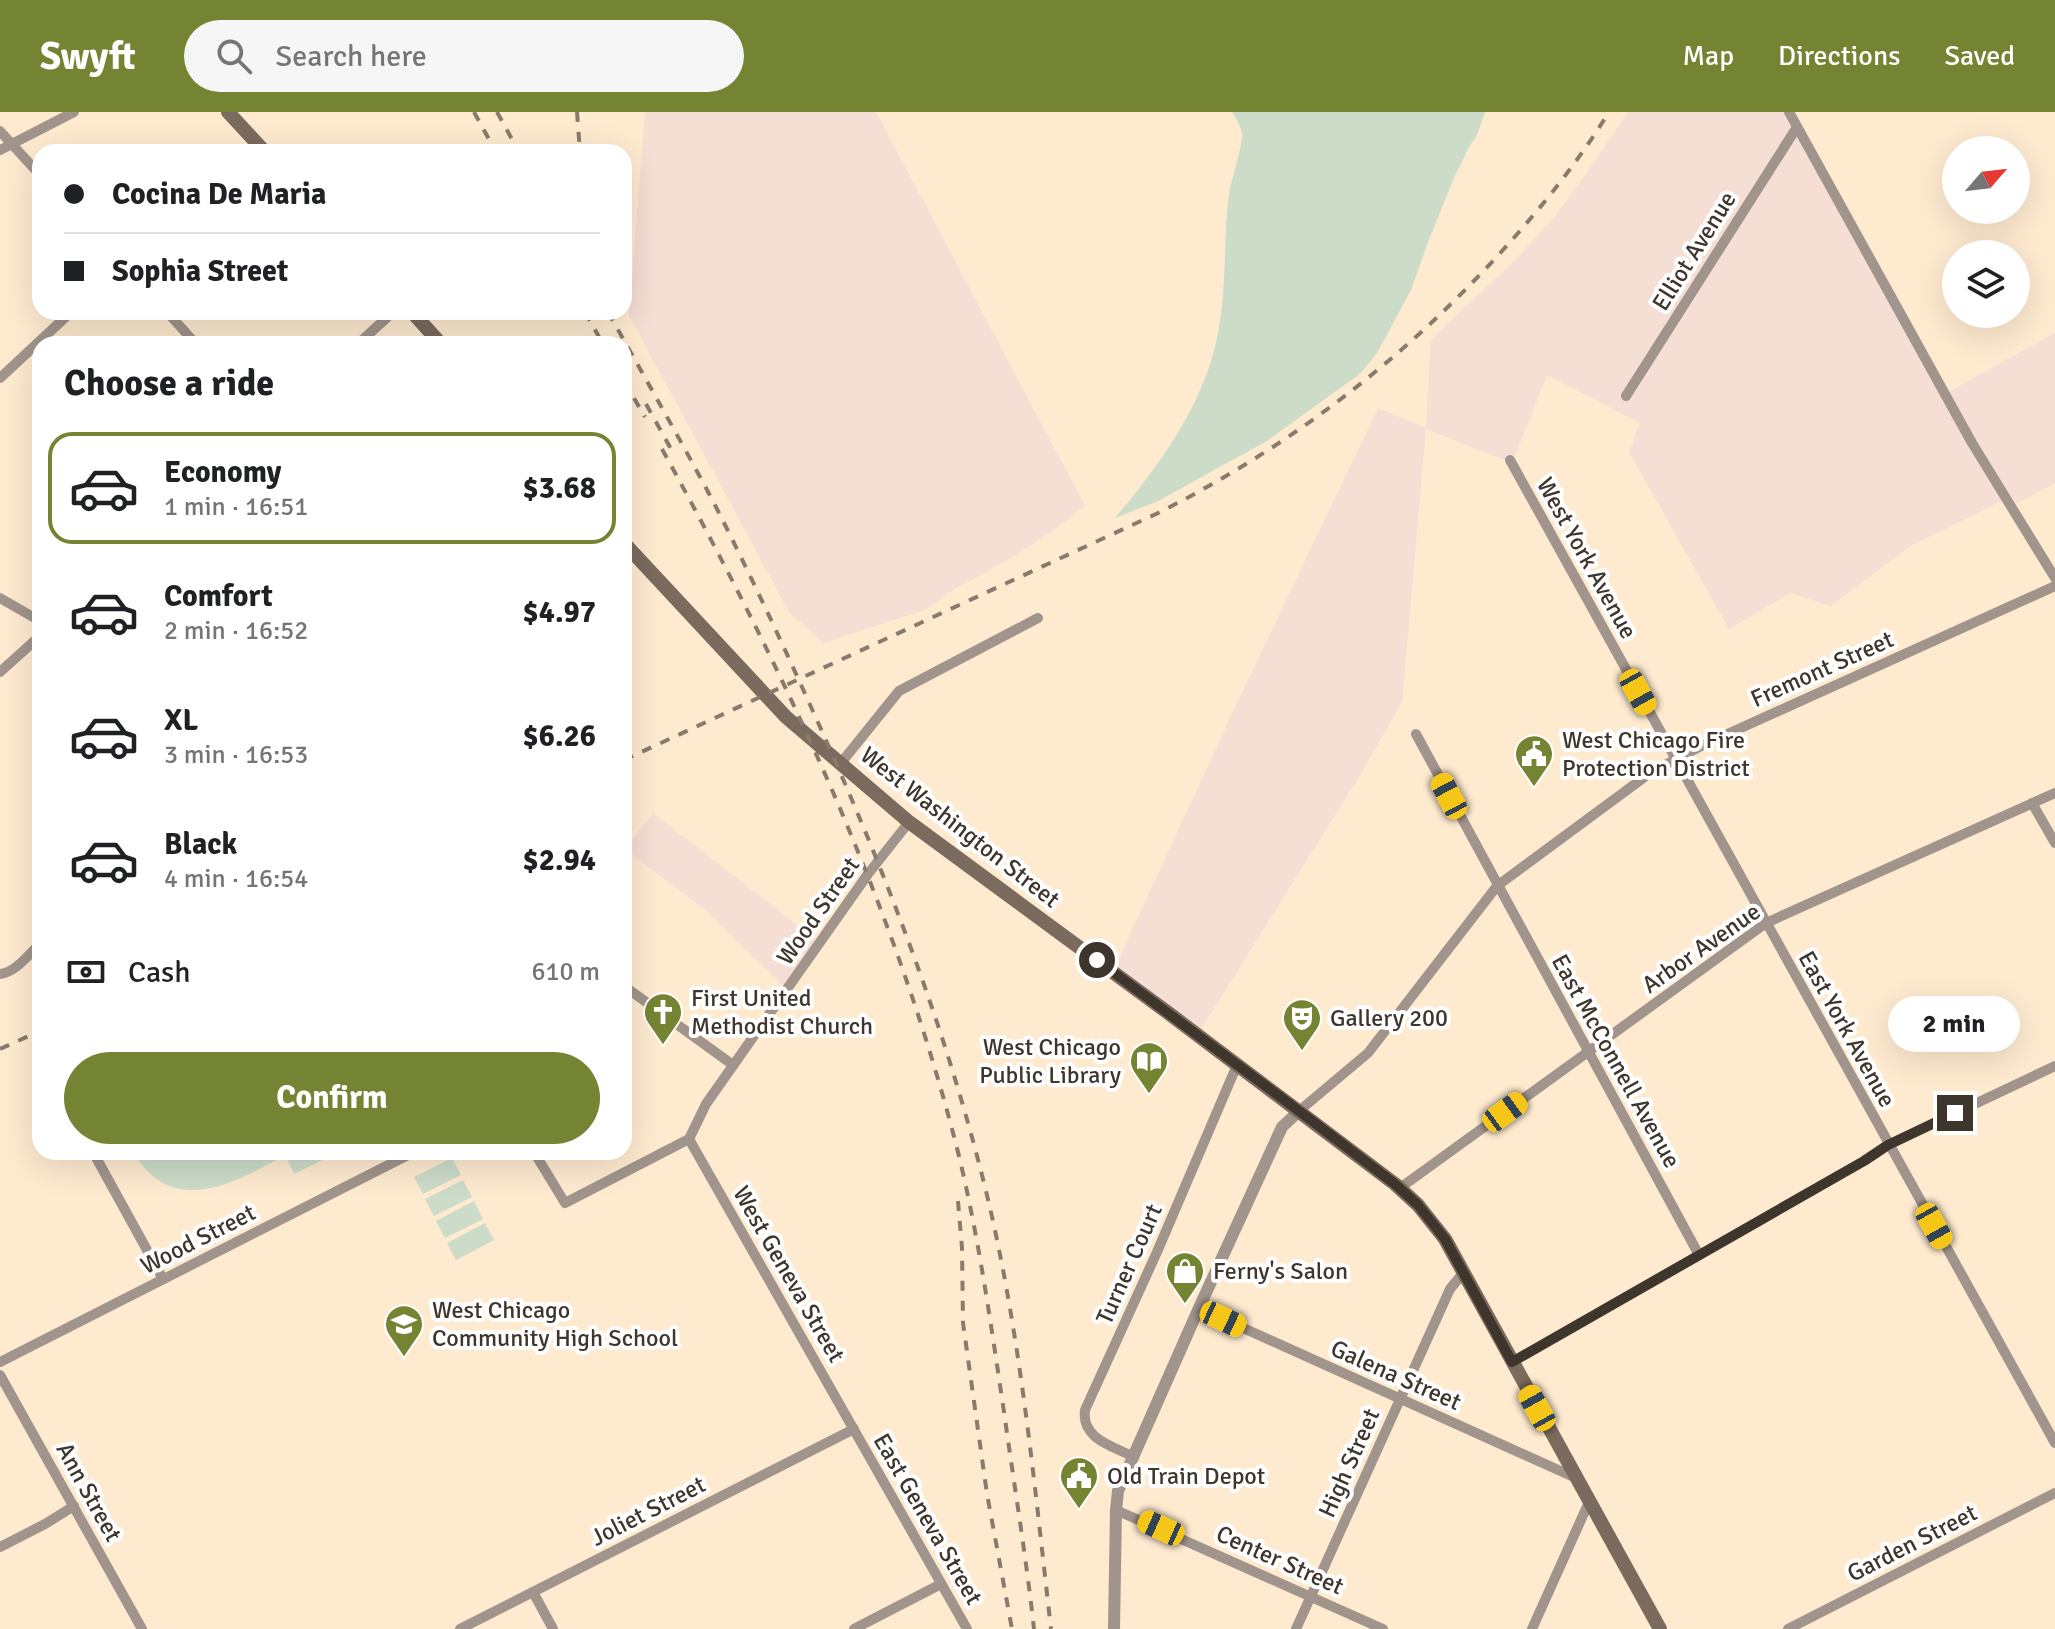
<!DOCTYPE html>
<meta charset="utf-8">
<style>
body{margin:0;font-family:Signika,sans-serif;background:#f6f6f6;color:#202124;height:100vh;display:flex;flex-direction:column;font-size:30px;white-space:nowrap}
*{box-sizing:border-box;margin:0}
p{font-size:26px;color:#757577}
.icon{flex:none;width:44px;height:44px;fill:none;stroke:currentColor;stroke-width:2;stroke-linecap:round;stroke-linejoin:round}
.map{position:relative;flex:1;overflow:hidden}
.drawer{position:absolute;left:32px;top:224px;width:600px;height:824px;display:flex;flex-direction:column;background:#fff;border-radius:24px;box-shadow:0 8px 32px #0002}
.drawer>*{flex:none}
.banner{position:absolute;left:32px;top:32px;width:600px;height:176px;border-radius:24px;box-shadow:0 8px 32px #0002;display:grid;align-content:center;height:176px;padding:0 32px;background:#fff}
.needle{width:52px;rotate:62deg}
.buttons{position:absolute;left:1942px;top:24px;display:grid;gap:16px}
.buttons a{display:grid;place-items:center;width:88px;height:88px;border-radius:50%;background:#fff;box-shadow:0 8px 32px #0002;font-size:40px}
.end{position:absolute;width:36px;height:36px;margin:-18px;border:10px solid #3e362c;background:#fff;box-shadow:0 0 0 4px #fff}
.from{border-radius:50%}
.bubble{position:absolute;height:56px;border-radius:28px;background:#fff;box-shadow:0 8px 32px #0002;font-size:26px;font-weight:700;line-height:56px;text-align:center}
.car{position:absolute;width:24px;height:48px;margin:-24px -12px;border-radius:10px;box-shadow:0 0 6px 2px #0007;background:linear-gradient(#f5c518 24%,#345 0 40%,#f5c518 0 76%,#345 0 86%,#f5c518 0)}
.banner b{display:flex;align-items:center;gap:28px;height:76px;font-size:30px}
.banner b+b{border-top:2px solid #e0e0e0}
.banner i{width:20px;height:20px;background:#202124}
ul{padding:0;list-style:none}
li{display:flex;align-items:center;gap:24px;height:112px;margin:0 16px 12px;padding:0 16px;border:4px solid transparent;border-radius:24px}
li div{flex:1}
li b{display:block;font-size:30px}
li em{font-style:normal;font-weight:700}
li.active{border-color:#758433}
li>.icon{width:72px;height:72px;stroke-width:1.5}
h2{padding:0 32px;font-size:36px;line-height:96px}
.pay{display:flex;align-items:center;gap:20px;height:88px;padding:0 32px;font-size:30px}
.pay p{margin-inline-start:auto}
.button{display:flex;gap:16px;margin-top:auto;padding:16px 32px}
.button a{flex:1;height:92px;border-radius:48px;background:#758433;color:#fff;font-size:32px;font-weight:700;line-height:92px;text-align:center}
header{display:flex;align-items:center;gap:48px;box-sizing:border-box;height:112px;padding:0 40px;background:#758433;color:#fff}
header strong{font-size:38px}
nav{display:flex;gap:44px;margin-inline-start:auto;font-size:28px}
.search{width:560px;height:72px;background:#f6f6f6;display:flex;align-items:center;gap:20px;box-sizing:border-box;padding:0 28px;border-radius:44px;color:#757577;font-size:30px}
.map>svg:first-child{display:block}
.industrial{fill:#f5ded3}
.green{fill:#ccdcc9}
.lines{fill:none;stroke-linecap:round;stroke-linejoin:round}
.minor{stroke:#a0948c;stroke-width:10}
.tertiary{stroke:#a0948c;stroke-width:12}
.secondary{stroke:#7b6a5e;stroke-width:14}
.rail{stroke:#887b6b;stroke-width:4;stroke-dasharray:10 10;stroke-linecap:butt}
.route{stroke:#3e362c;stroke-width:10}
.labels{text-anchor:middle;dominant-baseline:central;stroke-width:8;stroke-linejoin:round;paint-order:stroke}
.street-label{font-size:24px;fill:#3e362c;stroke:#fff}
.poi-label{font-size:24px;fill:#3e362c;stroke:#fff;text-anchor:start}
</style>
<header>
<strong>Swyft</strong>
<div class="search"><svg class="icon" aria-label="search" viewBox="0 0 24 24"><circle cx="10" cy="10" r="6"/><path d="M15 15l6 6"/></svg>Search here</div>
<nav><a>Map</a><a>Directions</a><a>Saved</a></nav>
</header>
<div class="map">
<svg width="2055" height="1517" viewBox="0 0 2055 1517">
<rect width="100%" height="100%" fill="#feeacf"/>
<g class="industrial">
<path d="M645,0h231l209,394 -35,27 -34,22 -68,38 -23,17 -102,33 -34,-31 -160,-297z"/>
<path d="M1628,0h155l105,187 83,153 31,49 -90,44 -81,61 -41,-13 -61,36 -100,-177 11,-29 -93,-48 -33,84 -7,2 -81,-32 -24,273 -40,70 -161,257 -86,-62 122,-264 141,-295 48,20 5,-89 78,-73 43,-46 34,-46z"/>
<path d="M2055,221v150l-39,21 -40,-61 -28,-51z"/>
<path d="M653,701l166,129 -35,45 -75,-74 -84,-64z"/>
</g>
<g class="green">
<path d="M1232,0h253l-8,23 -8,12 -16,33 -23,57 -19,53 -34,63 -16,20 -94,68 -109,60 -43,17c45,-53 90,-115 103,-185 9,-45 5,-93 11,-139 2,-14 14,-49 13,-60 -1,-7 -6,-16 -10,-22z"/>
<path d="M133,1040h159c-53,27 -117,70 -159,0z"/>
<path d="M301,1040h37l-44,22 -7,-15z"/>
<path d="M452,1046l9,17 -38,19 -9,-17z"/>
<path d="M463,1068l9,17 -38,19 -9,-17z"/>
<path d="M474,1089l9,18 -38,19 -9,-17z"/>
<path d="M485,1111l9,17 -38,20 -9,-17z"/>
</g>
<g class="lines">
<g class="minor">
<path d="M1789,0l183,331 83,135"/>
<path d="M0,19l40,44"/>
<path d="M0,38l74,-38"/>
<path d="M167,200l29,32"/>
<path d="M358,232l35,-32"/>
<path d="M0,266l71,-66"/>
<path d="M1626,284l171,-269"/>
<path d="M1510,348l545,983"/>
<path d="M0,486l40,23"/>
<path d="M0,560l40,-36"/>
<path d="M1416,622l283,521"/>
<path d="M841,651l58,-72 139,-73"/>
<path d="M2032,691l23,40"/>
<path d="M0,862c16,-2 28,-19 40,-30"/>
<path d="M624,874l109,79"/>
<path d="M1299,999l69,-58 129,-167 153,-113 51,-27 354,-160"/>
<path d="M689,1027l278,490"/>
<path d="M93,1040l70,127"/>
<path d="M534,1040l31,51 124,-64 17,-35 162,-230 41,-52"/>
<path d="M1400,1076l366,-265 289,-130"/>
<path d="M1199,1196l377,170"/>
<path d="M0,1250l414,-210"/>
<path d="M1512,1250l352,-201 24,-16 167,-79"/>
<path d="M0,1263l142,254"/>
<path d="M1134,1345c-21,-11 -53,-18 -49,-47l72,-158 80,-187"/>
<path d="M1116,1398l267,119"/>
<path d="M0,1435l45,-23 29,-18"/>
<path d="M533,1480l20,37"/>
<path d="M460,1517l394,-200"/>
<path d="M854,1517l87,-45"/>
<path d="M1296,1517l154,-340 13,-16"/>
<path d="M1532,1517l57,-127"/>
<path d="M1788,1517l267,-136"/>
</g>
<path class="tertiary" d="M1114,1517l2,-119 2,-19 81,-183 83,-181 17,-16"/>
<g class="secondary">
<path d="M228,0l37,40"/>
<path d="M412,200l29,32"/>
<path d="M624,431l162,174 123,105 262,193 224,169 23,21 27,34 215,390"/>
</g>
<g class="rail">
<path d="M474,0l22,40"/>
<path d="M497,0l22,40"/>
<path d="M577,0l3,40"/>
<path d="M585,200l18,32"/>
<path d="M608,200c36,64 72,127 106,191 34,67 66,135 97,204 70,154 132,312 173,476 36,144 50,299 67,446"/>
<path d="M624,269l21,36"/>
<path d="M646,292l29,52"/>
<path d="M662,337c123,223 233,455 296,703 21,86 33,173 46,260 10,72 22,144 30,217"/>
<path d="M624,648l532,-246c132,-66 247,-154 346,-263 40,-44 76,-89 107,-139"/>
<path d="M0,937l40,-18"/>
<path d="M958,1089l4,47 1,75 24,171 25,135"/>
</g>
</g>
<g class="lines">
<path class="route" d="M1097,848l202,151 96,73 23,21 27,34 67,123 352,-201 24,-16 67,-32"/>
</g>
<defs>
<symbol id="civic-pin" viewBox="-11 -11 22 30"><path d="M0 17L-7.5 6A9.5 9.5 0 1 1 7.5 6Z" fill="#758433" stroke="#fff"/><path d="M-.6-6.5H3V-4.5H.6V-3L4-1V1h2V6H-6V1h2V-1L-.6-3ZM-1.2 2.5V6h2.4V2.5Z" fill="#fff"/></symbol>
<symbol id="church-pin" viewBox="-11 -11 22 30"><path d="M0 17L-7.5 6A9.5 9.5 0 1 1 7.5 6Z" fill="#758433" stroke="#fff"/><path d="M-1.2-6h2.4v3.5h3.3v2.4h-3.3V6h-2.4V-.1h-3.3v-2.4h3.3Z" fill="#fff"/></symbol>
<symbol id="theatre-pin" viewBox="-11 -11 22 30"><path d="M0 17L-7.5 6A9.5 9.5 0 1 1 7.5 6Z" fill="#758433" stroke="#fff"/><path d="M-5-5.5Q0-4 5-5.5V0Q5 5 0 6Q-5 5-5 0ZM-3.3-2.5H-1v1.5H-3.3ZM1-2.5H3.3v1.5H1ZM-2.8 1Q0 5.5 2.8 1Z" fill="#fff"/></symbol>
<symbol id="library-pin" viewBox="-11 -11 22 30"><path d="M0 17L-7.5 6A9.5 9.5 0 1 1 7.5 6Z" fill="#758433" stroke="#fff"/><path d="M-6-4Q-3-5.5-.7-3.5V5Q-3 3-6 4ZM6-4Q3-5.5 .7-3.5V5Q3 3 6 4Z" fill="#fff"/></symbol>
<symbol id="shop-pin" viewBox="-11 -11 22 30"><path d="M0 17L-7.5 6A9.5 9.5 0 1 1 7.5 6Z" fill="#758433" stroke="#fff"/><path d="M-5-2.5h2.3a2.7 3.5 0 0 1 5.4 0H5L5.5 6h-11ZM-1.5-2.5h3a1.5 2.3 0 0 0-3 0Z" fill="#fff"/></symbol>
<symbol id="school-pin" viewBox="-11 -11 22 30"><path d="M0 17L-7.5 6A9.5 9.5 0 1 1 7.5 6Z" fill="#758433" stroke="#fff"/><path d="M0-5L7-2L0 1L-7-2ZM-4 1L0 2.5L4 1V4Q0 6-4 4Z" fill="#fff"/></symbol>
</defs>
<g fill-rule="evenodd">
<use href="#civic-pin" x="1512" y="620" width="44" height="60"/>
<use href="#church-pin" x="641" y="878" width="44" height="60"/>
<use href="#theatre-pin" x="1280" y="884" width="44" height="60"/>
<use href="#library-pin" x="1127" y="927" width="44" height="60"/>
<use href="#shop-pin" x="1163" y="1137" width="44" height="60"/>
<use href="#school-pin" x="382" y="1190" width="44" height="60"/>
<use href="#civic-pin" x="1057" y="1342" width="44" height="60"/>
</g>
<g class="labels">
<g class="street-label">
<text transform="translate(1694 139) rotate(-58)">Elliot Avenue</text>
<text transform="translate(1587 446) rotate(61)">West York Avenue</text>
<text transform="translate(1822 557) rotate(-24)">Fremont Street</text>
<text transform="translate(960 715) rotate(38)">West Washington Street</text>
<text transform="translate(818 799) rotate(-55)">Wood Street</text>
<text transform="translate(1701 836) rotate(-35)">Arbor Avenue</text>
<text transform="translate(1847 917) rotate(61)">East York Avenue</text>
<text transform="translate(1616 949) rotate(61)">East McConnell Avenue</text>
<text transform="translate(198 1127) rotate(-27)">Wood Street</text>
<text transform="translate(1129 1152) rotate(-66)">Turner Court</text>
<text transform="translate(789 1162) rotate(60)">West Geneva Street</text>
<text transform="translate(1396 1263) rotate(24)">Galena Street</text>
<text transform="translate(1349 1351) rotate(-66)">High Street</text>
<text transform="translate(89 1380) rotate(61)">Ann Street</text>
<text transform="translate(648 1399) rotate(-27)">Joliet Street</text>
<text transform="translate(928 1407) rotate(60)">East Geneva Street</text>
<text transform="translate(1912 1431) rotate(-27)">Garden Street</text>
<text transform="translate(1280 1448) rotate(24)">Center Street</text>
</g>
<g class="poi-label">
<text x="1562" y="628">West Chicago Fire<tspan x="1562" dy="28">Protection District</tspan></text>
<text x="691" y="886">First United<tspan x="691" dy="28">Methodist Church</tspan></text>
<text x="1330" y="906">Gallery 200</text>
<text x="1121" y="935" text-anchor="end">West Chicago<tspan x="1121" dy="28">Public Library</tspan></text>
<text x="1213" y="1159">Ferny's Salon</text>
<text x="432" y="1198">West Chicago<tspan x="432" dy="28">Community High School</tspan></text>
<text x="1107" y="1364">Old Train Depot</text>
</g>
</g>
</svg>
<div class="buttons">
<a><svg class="needle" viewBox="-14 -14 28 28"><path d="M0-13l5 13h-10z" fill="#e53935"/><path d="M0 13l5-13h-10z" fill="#757577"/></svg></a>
<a><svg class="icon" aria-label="layers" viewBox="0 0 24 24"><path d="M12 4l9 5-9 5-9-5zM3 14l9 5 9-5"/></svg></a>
</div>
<i class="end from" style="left:1097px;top:848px"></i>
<i class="end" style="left:1955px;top:1001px"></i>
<div class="bubble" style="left:1888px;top:884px;width:132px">2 min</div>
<i class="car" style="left:1638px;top:580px;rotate:151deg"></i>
<i class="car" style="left:1449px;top:684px;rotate:332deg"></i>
<i class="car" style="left:1505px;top:1000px;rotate:54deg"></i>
<i class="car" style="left:1934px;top:1114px;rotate:151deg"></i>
<i class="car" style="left:1223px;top:1207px;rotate:115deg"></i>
<i class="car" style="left:1537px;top:1296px;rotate:331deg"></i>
<i class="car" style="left:1161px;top:1416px;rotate:294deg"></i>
<div class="banner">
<b><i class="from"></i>Cocina De Maria</b>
<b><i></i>Sophia Street</b>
</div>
<section class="drawer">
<h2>Choose a ride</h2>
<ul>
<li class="active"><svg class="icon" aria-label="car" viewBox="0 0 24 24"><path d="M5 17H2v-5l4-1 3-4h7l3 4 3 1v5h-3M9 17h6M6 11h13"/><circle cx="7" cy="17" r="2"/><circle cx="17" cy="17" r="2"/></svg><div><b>Economy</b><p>1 min · 16:51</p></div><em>$3.68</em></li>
<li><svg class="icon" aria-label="car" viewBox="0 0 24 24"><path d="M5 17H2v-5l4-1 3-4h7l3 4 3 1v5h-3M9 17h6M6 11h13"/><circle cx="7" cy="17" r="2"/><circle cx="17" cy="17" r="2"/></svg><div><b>Comfort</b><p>2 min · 16:52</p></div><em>$4.97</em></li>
<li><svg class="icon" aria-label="car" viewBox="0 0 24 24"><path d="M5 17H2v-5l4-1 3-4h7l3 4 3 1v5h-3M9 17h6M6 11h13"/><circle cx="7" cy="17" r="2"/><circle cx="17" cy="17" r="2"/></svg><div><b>XL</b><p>3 min · 16:53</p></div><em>$6.26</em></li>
<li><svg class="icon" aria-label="car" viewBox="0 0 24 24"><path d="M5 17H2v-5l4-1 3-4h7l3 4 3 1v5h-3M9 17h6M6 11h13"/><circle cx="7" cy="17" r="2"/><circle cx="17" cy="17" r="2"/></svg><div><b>Black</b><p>4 min · 16:54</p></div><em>$2.94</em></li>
</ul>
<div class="pay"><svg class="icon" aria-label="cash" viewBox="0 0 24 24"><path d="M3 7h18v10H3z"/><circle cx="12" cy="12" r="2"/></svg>Cash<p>610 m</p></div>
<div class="button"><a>Confirm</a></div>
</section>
</div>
